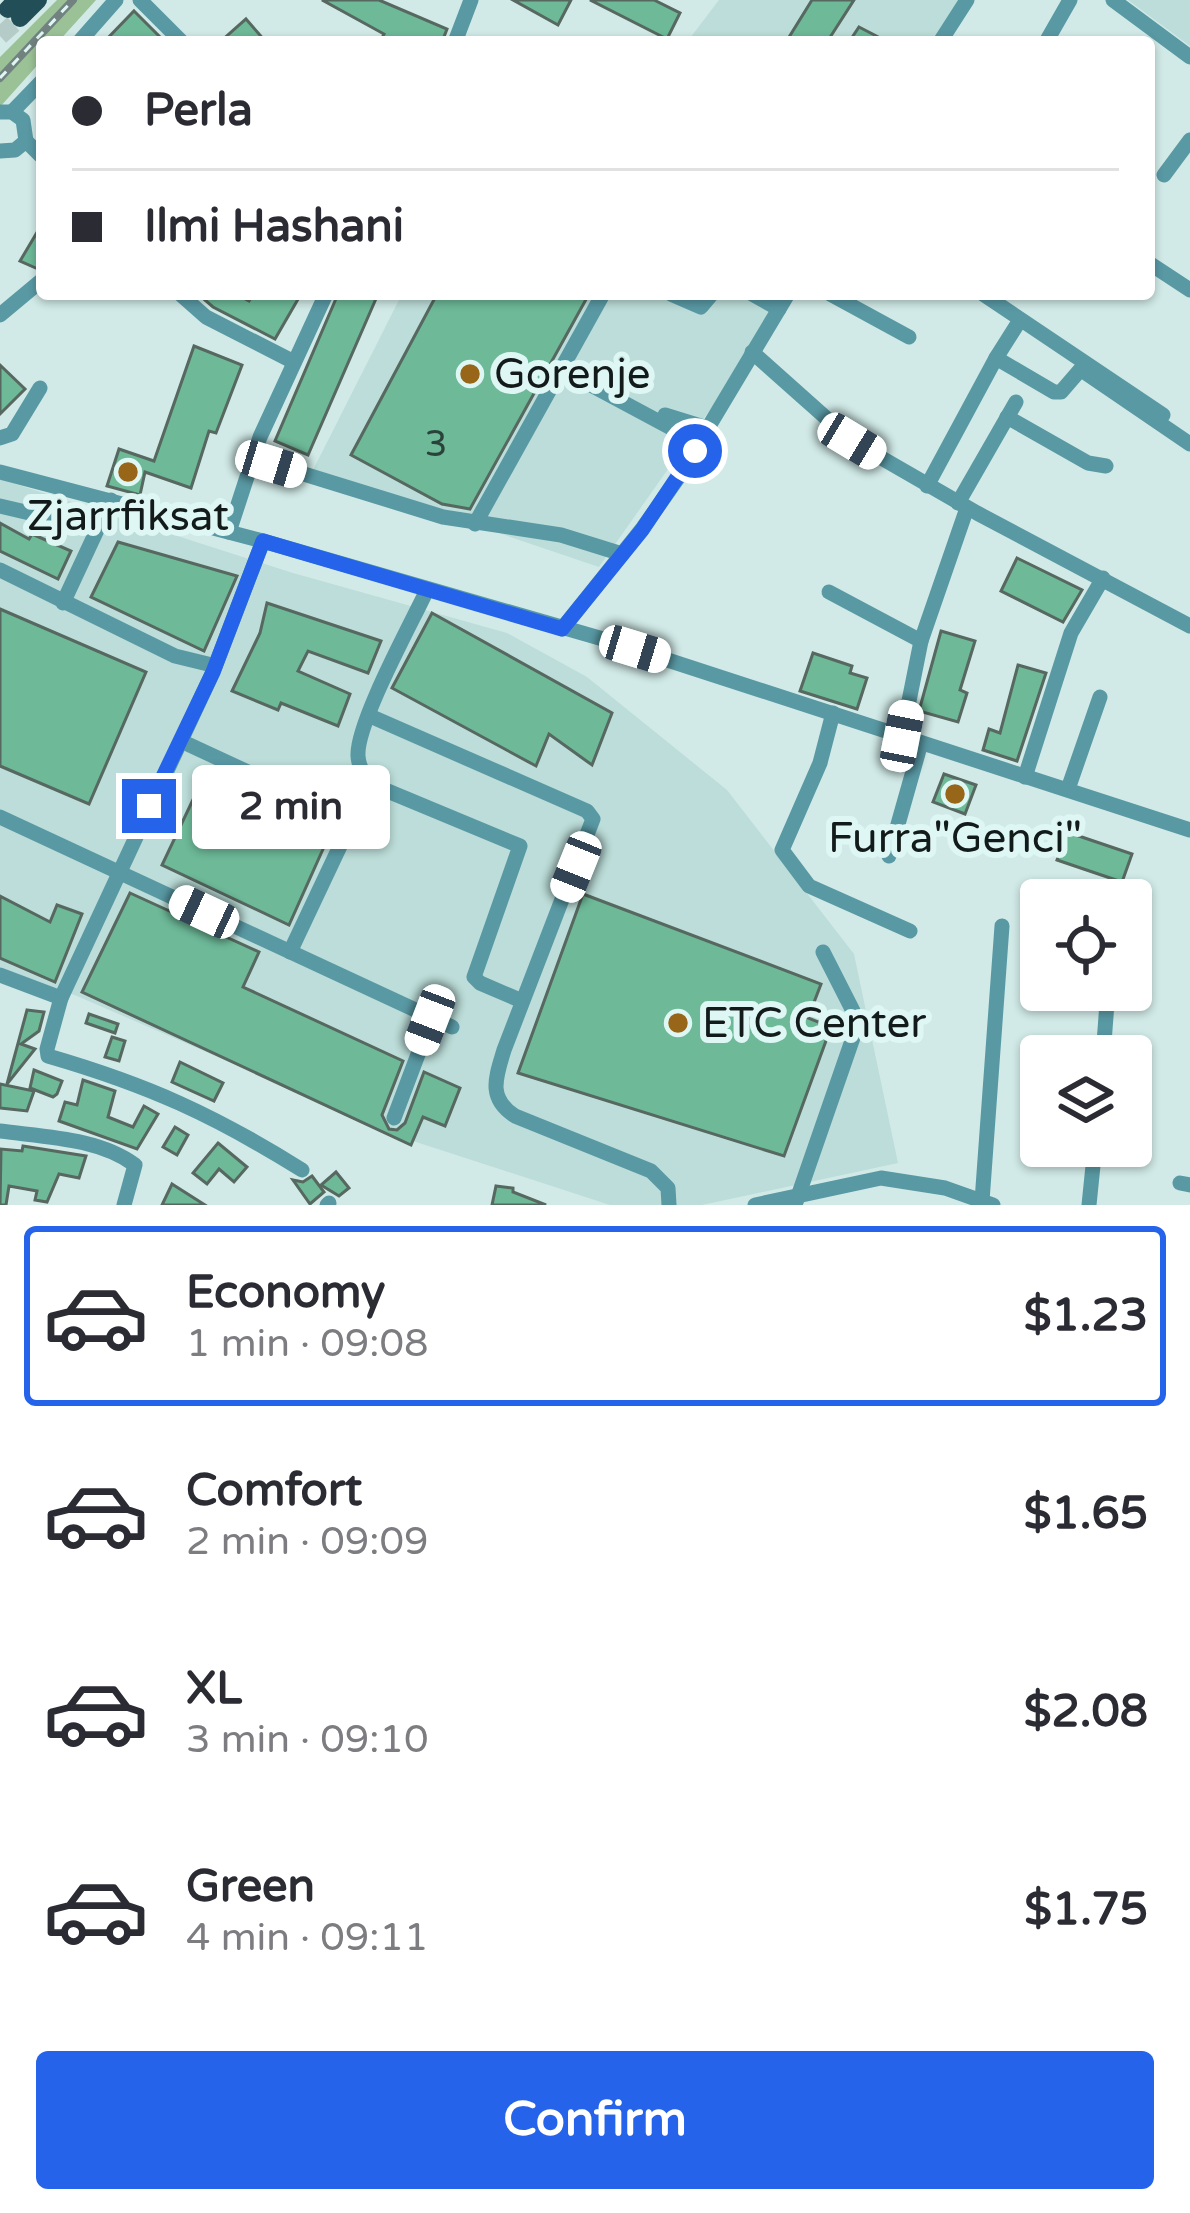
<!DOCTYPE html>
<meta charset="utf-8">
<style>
body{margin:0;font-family:"Varela Round",sans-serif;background:#f7f7f7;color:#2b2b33;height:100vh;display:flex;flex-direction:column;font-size:45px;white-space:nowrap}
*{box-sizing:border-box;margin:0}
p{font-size:39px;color:#7c7c81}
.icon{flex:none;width:66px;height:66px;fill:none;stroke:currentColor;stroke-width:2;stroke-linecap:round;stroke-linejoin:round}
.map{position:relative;height:1205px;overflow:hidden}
.panel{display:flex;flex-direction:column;background:#fff;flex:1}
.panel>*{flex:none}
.banner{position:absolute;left:36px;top:36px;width:1119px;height:264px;border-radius:12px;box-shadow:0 3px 9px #0004;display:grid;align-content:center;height:264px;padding:0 36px;background:#fff}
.controls{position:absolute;left:1020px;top:879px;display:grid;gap:24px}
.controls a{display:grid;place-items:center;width:132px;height:132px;border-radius:12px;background:#fff;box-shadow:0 3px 9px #0004;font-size:60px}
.end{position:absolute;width:54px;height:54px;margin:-27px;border:15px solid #2563eb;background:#fff;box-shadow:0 0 0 6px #fff}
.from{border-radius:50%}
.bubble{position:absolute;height:84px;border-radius:12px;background:#fff;box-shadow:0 3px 9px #0004;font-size:39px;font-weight:700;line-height:84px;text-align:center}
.car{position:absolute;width:36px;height:72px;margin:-36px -18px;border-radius:15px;box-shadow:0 0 9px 3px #0007;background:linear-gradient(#fff 24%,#345 0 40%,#fff 0 76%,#345 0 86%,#fff 0)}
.banner b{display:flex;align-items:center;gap:42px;height:114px;font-size:45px}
.banner b+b{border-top:3px solid #e1e1e2}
.banner i{width:30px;height:30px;background:#2b2b33}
ul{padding:21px 0 0;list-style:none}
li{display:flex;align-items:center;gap:36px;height:180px;margin:0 24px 18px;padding:0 12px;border:6px solid transparent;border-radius:12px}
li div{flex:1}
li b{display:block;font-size:45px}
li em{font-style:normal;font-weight:700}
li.current{border-color:#2563eb}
li>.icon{width:108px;height:108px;stroke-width:1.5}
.cta{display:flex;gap:24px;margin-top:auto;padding:24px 36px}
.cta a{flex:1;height:138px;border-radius:12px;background:#2563eb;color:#fff;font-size:48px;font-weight:700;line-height:138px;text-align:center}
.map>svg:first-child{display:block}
.built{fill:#bcddd9}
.green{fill:#9bc296}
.building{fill:#6db998;stroke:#56685f;stroke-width:3}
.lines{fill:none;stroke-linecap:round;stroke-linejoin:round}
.major-tunnel{stroke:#b4cbc8;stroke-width:18;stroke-dasharray:18 9;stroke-linecap:butt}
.minor{stroke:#5999a4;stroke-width:15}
.major{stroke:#224f57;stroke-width:18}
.rail-casing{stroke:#718280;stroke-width:8}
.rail{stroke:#def7f4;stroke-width:3;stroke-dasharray:9;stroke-linecap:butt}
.route{stroke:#2563eb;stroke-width:15}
.poi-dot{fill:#976618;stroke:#def7f4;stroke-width:4.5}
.labels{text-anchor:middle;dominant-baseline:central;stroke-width:12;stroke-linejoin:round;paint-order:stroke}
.number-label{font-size:36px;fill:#29423a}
.poi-label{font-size:42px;fill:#121b1a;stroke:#def7f4;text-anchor:start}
</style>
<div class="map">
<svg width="1190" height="1205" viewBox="0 0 1190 1205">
<rect width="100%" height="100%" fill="#d1eae7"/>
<g class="built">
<path d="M719,0h247l-27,42h-252z"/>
<path d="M1128,0h62v46z"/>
<path d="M402,294h379l-58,97 -124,176 -286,-97z"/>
<path d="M0,479l293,94 214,60 80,44 140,113 127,164 44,209 -196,42h-92l-200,-65 -333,-144 -77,-28z"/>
</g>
<path class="green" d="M57,0h39l-38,42h-16v18l-42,47v-50z"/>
<g class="building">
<path d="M322,0h57l68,29 -5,13h-62l4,-8z"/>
<path d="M513,0h58l-13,25z"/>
<path d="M590,0h64l26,13 -13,26z"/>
<path d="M812,0h42l-27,42h-41z"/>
<path d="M134,11l31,31h-61z"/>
<path d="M246,19l20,23h-46z"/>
<path d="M859,27l29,15h-39z"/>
<path d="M42,224v44l-4,1 -18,-8z"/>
<path d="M198,294h38l13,7 4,-7h48l-26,45 -62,-32z"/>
<path d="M338,294h40l-70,161 -33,-14z"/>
<path d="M437,294h152l-119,215 -28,-5 -91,-49z"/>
<path d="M194,346l48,19 -26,68 -7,-2 -18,57 -46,-16 -5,23 -33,-9 12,-37 35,12z"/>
<path d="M0,365l25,24 -25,25z"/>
<path d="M0,523l29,16 3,-5 39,17 -13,28 -58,-28z"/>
<path d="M118,542l119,34 -33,75 -113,-54z"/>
<path d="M1017,558l65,32 -19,32 -62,-31z"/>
<path d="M267,603l114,38 -13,32 -60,-22 -10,20 52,23 -12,32 -57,-23 -3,7 -46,-19 28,-58z"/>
<path d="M0,609l146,63 -57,132 -89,-38z"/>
<path d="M432,613l180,100 -20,52 -43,-31 -13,32 -144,-78z"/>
<path d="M941,631l34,10 -15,49 7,3 -9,29 -39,-11z"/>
<path d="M813,653l39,13 -2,7 17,5 -10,31 -57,-18z"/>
<path d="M1018,665l28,8 -29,88 -34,-11 6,-21 11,4z"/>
<path d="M207,770l125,59 -43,96 -127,-60z"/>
<path d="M944,774l32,11 -11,29 -32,-12z"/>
<path d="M1067,832l65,22 -10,28 -65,-22z"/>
<path d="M1071,886l42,11 -1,3h-45z"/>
<path d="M130,893l129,59 -16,35 160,74 -21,54 7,14 8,1 8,-7 19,-51 36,16 -15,38 -22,-9 -12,28 -329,-153z"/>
<path d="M583,894l238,90 -13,34 23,9 -47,129 -266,-83z"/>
<path d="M0,896l50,26 7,-17 25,9 -27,68 -55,-24z"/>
<path d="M27,1010l17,2 -5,19 -18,13 14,5 -28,35z"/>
<path d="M89,1014l29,10 -3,9 -29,-10z"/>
<path d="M112,1037l13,4 -6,20 -14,-4z"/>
<path d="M180,1062l43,21 -9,18 -42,-19z"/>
<path d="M34,1070l28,11 -5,13 -4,3 -23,-9z"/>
<path d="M83,1080l32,11 -7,26 25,10 11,-21 14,8 -21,35 -78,-28 6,-19 12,3z"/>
<path d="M0,1084l34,7 -7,20 -27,-3z"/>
<path d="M175,1127l13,8 -11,20 -14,-8z"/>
<path d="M218,1143l29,24 -13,15 -15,-13 -12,15 -14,-11z"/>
<path d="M23,1146l63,10 -7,22 -20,-4 -12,28 -12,-2 2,-9 -28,-5 -3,19h-6l1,-56 21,2z"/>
<path d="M336,1172l13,16 -10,8 -18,-11z"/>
<path d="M312,1176l12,16 -14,12 -17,-24 10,2z"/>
<path d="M172,1184l33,21h-43z"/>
<path d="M496,1186l17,2v4l33,13h-54z"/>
</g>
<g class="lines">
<path class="major-tunnel" d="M0,36l20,-18"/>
<g class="minor">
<path d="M140,0l42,42"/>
<path d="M1113,0l77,57"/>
<path d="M79,42l37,-42"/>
<path d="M455,42l16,-42"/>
<path d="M940,42l27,-42"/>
<path d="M1046,42l24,-42"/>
<path d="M0,112h12l11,8 3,21"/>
<path d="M12,112l30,-31"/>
<path d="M26,141l16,16"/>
<path d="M0,151l15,-1 11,-9"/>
<path d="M1164,175l26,-35"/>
<path d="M1149,263l41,27"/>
<path d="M180,294l26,23 88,45"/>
<path d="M671,294l30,13 11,-13"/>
<path d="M752,294l27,15"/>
<path d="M830,294l79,43"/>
<path d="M983,294l180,121"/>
<path d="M0,315l42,-35"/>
<path d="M752,352l100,89 125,72 213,113"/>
<path d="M996,358l24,-38"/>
<path d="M559,368l112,60 24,23"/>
<path d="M665,415l42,13"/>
<path d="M1007,417l81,46 18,3"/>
<path d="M0,438l12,-4 28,-46"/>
<path d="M252,458l191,59 118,18 61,19"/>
<path d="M0,472l263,69 340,98 587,191"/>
<path d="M927,486l69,-128 58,34h7l19,-22 3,1 107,73"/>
<path d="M958,503l58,-101"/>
<path d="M0,506l98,23"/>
<path d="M475,524l128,-230"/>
<path d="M229,532l31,-95 66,-143"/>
<path d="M0,570l175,86 37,9"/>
<path d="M427,590c-16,34 -71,134 -69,166 1,15 9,22 20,31l142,59 -46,131 6,6 42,18"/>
<path d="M829,592l92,49 -19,95"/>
<path d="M63,603l48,-103"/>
<path d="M562,629l80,-100 36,-51 110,-184"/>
<path d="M921,641l46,-133"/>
<path d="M833,713l-13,50 -38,87 27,36 101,45"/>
<path d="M370,716l217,95 6,8 -89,231c-8,27 -17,48 11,66l136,55 17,17 1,17"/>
<path d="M181,741l166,77 -6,26 -51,108"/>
<path d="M1025,777l46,-144 32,-55"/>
<path d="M1068,789l32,-92"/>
<path d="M0,817l452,210"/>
<path d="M889,856l32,-113"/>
<path d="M0,975l61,23 -14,51 1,7c100,29 166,59 254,114"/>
<path d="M61,998l152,-326 50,-131"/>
<path d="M1103,1056l5,-66"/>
<path d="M394,1118l37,-98"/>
<path d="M0,1131c44,6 99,7 135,34l-11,40"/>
<path d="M1180,1183l10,2"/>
<path d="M982,1201l20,-275"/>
<path d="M327,1205l2,-2"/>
<path d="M755,1205l126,-27 64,10 48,17"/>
<path d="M795,1205l60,-173 -2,-21 -30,-59"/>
<path d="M1089,1205l6,-59"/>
</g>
<g class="major">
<path d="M8,9l9,-9"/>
<path d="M20,18l18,-18"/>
</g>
<defs>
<path id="rail" d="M0,78l73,-78"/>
</defs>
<use href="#rail" class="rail-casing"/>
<use href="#rail" class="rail"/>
</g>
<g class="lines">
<path class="route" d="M149,806l64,-134 50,-131 299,88 80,-99 53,-79"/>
</g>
<g class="poi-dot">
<circle cx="470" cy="374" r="12"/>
<circle cx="128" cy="472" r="12"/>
<circle cx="955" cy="794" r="12"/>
<circle cx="678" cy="1023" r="12"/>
</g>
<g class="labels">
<g class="number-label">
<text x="436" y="444">3</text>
</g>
<g class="poi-label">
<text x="494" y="374">Gorenje</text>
<text x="128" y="516" text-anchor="middle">Zjarrfiksat</text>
<text x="955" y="838" text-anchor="middle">Furra"Genci"</text>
<text x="702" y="1023">ETC Center</text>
</g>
</g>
</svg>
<div class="controls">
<a><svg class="icon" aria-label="locate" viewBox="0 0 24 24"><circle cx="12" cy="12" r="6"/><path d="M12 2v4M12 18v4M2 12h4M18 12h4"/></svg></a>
<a><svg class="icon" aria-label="layers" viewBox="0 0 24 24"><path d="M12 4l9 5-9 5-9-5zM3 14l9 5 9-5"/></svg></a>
</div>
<i class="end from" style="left:695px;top:451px"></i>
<i class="end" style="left:149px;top:806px"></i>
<div class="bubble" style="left:192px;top:765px;width:198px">2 min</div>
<i class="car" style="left:852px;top:441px;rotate:121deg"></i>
<i class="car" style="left:271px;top:464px;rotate:107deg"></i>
<i class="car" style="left:635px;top:649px;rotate:107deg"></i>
<i class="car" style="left:902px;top:736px;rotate:11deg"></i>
<i class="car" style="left:576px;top:867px;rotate:202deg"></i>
<i class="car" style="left:204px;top:912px;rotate:295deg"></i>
<i class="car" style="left:430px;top:1020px;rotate:201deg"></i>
<div class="banner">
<b><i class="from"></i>Perla</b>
<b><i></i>Ilmi Hashani</b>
</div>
</div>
<section class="panel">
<ul>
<li class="current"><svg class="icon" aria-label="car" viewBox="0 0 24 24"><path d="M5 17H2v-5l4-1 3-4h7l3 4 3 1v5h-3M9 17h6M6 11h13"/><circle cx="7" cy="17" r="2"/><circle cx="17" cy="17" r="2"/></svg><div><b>Economy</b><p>1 min · 09:08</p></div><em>$1.23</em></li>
<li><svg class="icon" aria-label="car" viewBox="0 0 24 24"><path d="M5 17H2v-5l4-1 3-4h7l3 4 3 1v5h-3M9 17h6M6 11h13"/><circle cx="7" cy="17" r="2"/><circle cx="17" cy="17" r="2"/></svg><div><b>Comfort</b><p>2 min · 09:09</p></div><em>$1.65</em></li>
<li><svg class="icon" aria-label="car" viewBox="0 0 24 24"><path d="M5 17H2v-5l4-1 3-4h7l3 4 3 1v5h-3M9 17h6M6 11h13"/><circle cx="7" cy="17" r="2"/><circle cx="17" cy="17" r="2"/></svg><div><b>XL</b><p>3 min · 09:10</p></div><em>$2.08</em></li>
<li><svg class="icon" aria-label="car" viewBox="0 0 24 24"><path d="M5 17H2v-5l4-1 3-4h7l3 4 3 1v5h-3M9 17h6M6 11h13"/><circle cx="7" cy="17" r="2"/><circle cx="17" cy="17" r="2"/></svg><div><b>Green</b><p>4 min · 09:11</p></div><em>$1.75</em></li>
</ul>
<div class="cta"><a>Confirm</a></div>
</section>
